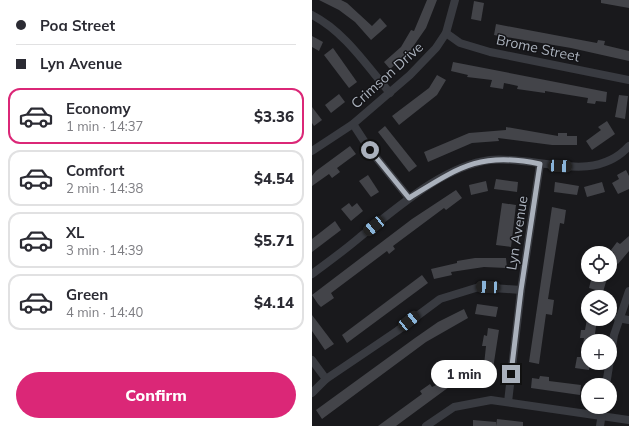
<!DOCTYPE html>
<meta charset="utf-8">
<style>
body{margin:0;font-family:Mulish,sans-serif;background:#f2f2f3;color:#2b2b33;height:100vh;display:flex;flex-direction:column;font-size:15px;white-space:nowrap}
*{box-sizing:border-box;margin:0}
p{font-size:13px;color:#7c7c81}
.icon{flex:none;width:22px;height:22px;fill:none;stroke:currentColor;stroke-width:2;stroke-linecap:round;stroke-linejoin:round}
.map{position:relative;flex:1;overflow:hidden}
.side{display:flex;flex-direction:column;background:#fff;width:312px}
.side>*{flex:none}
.top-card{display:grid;align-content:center;height:88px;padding:0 16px;background:#fff}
.buttons{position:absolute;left:269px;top:246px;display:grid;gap:8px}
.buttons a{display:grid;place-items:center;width:36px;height:36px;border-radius:50%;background:#fff;box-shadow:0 2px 6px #0003;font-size:20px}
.end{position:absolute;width:18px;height:18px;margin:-9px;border:5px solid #aab1bc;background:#111;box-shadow:0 0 0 2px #111}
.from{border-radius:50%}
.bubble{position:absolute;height:28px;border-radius:14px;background:#fff;box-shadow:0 2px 6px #0003;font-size:13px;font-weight:800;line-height:28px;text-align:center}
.car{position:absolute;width:12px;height:24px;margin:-12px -6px;border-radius:5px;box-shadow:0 0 3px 1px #0007;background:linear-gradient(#222 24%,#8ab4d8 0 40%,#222 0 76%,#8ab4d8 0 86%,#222 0)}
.top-card b{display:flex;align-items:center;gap:14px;height:38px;font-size:15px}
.top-card b+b{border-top:1px solid #e1e1e2}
.top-card i{width:10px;height:10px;background:#2b2b33}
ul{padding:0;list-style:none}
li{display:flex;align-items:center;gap:12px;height:56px;margin:0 8px 6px;padding:0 8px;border:2px solid #e1e1e2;border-radius:12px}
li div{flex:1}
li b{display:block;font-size:15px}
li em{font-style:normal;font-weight:800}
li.selected{border-color:#db2777}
li>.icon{width:36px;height:36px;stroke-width:1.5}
.primary-button{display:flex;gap:8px;margin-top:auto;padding:8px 16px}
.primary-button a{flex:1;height:46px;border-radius:24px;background:#db2777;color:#fff;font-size:16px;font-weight:800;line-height:46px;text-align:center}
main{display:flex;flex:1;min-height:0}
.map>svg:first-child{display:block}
.building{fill:#434449}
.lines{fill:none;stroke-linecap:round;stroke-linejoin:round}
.minor{stroke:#393b41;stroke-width:8}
.route{stroke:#aab1bc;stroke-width:5}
.labels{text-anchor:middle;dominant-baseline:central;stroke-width:3;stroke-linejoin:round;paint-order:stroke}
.street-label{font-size:14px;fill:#aab1bc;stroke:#141417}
</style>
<main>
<section class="side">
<div class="top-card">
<b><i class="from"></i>Poa Street</b>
<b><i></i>Lyn Avenue</b>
</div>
<ul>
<li class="selected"><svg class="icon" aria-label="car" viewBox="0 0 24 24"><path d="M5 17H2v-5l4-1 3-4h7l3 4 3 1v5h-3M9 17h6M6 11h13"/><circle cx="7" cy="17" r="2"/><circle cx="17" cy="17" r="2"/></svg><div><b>Economy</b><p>1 min · 14:37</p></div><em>$3.36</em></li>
<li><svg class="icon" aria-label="car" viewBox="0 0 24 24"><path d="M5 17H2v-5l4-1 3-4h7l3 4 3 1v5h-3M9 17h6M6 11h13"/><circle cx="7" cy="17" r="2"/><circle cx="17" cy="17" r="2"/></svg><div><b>Comfort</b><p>2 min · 14:38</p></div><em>$4.54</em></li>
<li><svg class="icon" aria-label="car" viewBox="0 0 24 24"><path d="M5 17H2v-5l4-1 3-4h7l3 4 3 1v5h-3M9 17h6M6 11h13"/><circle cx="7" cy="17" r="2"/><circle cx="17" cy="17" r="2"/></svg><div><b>XL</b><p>3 min · 14:39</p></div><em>$5.71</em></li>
<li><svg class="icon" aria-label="car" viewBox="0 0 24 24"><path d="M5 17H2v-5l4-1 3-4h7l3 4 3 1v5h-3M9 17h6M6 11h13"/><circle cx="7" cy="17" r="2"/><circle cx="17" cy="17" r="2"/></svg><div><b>Green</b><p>4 min · 14:40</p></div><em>$4.14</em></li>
</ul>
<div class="primary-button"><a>Confirm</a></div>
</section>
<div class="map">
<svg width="317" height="426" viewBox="0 0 317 426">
<rect width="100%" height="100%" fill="#19191c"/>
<g class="building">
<path d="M7,0h22l6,3 25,23 8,-8 7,8 -16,14 -16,-18 -16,-12z"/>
<path d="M115,0h10l-11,28 -16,23 -20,18 -6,-7 17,-15 10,-17 3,1z"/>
<path d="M289,0h28v8l-28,-5z"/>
<path d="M162,1l10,2 -3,18 -10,-2z"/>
<path d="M184,24l101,19 1,-3 7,1 -1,4 25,6v10l-58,-13 -77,-13z"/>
<path d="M0,36l11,6 -4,9 -7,-4z"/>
<path d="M21,48l24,34 -8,6 -25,-33z"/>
<path d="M141,62l154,30 -1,10 -10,-1 -1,3 -8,-1 1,-5 -43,-7v2l-28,-4 1,-3 -14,-3 -1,6 -13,-2 2,-7 -25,-3 1,-2 -17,-4z"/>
<path d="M125,75l9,5 -9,15 -38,30 -7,-9 37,-28z"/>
<path d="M27,94l6,8 -14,11 -6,-8z"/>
<path d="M307,95l9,1 -3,23 -10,-2z"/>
<path d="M0,107l10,13 -8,6 -2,-3z"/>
<path d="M295,121l8,13 -23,16 -6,-9 15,-11 -3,-3z"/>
<path d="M73,126l32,40 -8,6 -31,-40z"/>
<path d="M194,127l52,9v-3h9v3h10v9h-25l-54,-7 1,3 -27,2 -44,19 -4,-10 45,-19 37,-3z"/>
<path d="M38,146l6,8 -19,14 3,4 -8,6 -3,-4 -17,12v-10l4,-5z"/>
<path d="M314,170l3,6v13l-11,5 -6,-11 7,-4 -2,-4z"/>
<path d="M56,175l11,17 -8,5 -12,-16z"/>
<path d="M184,179l22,3 -1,10 -23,-3z"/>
<path d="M174,181l2,10 -17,4 -2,-10z"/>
<path d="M243,182l24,4 -2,9 -23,-3z"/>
<path d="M290,182l3,10 -18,5 -3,-10z"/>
<path d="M144,190l6,8 -16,12 -2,-2 -51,38 2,3 -6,5 -2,-3 -56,42 3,5 -13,9 -3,-3 -6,-9 100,-76z"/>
<path d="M37,203l3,4 5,-4 6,8 -12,10 -10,-12z"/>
<path d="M190,203l14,2 -5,42 -15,-2z"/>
<path d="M240,207l14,3 -2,14 -4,-1 -12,76 6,1 -2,15 -6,-1 -7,50 -10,-2z"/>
<path d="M23,221l6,9 -29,22v-13z"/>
<path d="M317,236v15l-11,13 -8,-6 4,-5 -3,-3 6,-8 3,2z"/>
<path d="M163,258h31l1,10 -23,-1 -33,5 1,3 -18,4 -3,-10 26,-6v-2z"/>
<path d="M110,275l6,8 -81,60 -5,-8z"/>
<path d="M285,275h11l-5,17 -14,-4 3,-12 4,1z"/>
<path d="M165,304l21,3 -2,10 -21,-3z"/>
<path d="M152,309l4,9 -42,24 -104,77 -6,-9 99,-72 23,-16z"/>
<path d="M0,315l22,29 -9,6 -13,-19z"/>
<path d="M275,319h10l-3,22h-6v22h2l-1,7 -14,-2 2,-11h4l2,-12 1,-7h-4l1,-8h4z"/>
<path d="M176,328l11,2 -7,45 -9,-1 3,-28h-4l2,-11 3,1z"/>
<path d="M144,369l7,14 -14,4 -53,39h-18l44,-32 -2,-3 10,-7 2,3 17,-8 -2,-6z"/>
<path d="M228,376l9,1v4l32,4 -1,10 -49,-7 1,-10 7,1z"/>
<path d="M185,419l26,3v4h-27z"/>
<path d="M161,420l23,2v4h-23z"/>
</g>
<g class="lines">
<g class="minor">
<path d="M0,15c32,16 55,51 78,78"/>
<path d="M134,33l14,10 30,9 139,28"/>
<path d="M41,124l17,26 39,48"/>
<path d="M0,151l41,-27 57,-49 26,-27 10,-15 9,-33"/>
<path d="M0,274c16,-12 33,-24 48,-37 36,-28 83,-71 130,-77 45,-5 103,26 139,-14"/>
<path d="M306,318l11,2"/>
<path d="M0,360l14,19"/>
<path d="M294,385l8,-50 15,-44"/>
<path d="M0,393l14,-14 71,-48 43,-32 39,-12 42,3"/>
<path d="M196,402l13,-112 19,-126"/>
<path d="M114,426l28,-19 37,-7 138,20"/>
<path d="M288,426l3,-19"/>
</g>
</g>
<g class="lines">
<path class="route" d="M58,150l39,48c49,-30 71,-47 131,-34l-19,126 -10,84"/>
</g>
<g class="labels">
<g class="street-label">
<text transform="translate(226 48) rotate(12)">Brome Street</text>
<text transform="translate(75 75) rotate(-42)">Crimson Drive</text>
<text transform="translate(205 233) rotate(-81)">Lyn Avenue</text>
</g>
</g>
</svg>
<div class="buttons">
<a><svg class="icon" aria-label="locate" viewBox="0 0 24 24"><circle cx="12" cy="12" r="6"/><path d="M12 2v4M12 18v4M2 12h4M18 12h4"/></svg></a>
<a><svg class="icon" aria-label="layers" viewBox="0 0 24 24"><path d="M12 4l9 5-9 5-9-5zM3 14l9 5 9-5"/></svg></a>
<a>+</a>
<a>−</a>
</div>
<i class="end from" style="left:58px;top:150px"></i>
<i class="end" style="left:199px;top:374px"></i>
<div class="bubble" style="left:119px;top:360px;width:66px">1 min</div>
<i class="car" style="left:248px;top:166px;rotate:93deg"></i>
<i class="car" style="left:62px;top:226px;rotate:231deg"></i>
<i class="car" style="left:176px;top:287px;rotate:273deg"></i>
<i class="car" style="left:97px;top:321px;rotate:51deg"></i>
</div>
</main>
